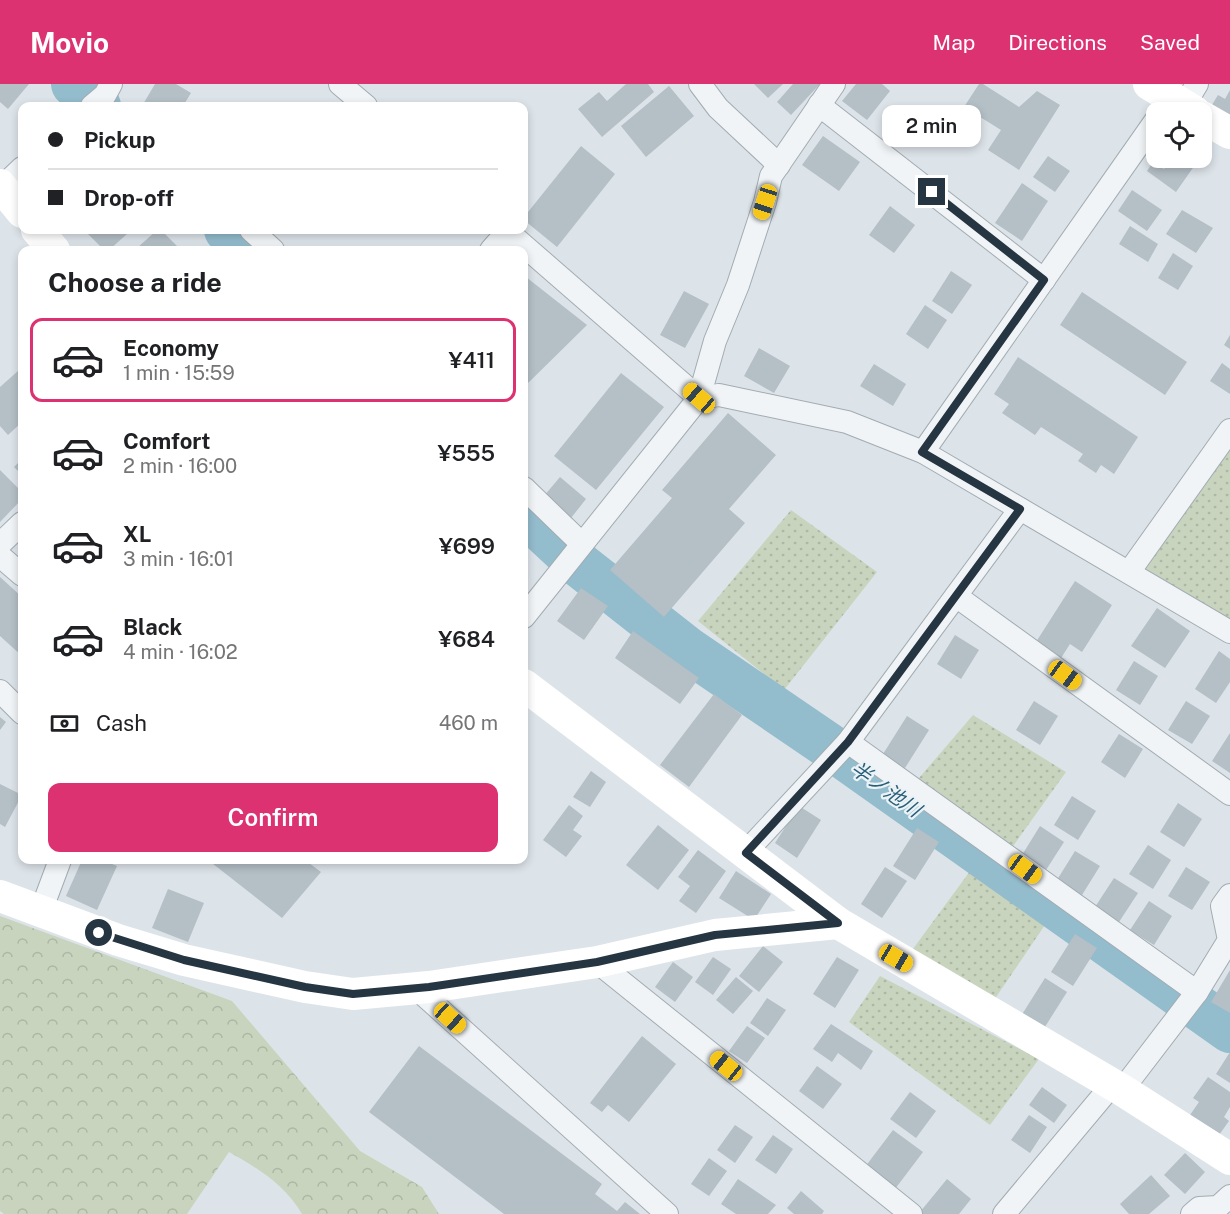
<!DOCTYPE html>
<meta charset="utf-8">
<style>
body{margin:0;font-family:"Public Sans","Noto Sans JP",sans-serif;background:#f6f6f6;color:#202124;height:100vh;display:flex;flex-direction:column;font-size:22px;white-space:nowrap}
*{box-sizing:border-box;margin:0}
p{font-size:20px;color:#757577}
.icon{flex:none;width:33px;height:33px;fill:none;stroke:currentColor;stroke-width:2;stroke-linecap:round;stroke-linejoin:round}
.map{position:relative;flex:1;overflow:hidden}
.drawer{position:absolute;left:18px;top:162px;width:510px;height:618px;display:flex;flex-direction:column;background:#fff;border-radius:12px;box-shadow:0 3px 9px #0003}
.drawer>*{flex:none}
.guide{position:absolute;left:18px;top:18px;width:510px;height:132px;border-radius:12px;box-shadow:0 3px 9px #0003;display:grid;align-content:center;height:132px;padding:0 30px;background:#fff}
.fabs{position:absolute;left:1146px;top:18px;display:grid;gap:12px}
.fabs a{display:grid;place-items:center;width:66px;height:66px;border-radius:12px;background:#fff;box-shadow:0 3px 9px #0003;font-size:30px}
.end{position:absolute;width:27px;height:27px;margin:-14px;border:8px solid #253541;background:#fff;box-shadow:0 0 0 3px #fff}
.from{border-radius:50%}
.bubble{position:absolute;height:42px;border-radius:12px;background:#fff;box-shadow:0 3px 9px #0003;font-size:20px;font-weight:600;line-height:42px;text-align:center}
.car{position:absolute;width:18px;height:36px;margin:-18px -9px;border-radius:8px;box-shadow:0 0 4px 2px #0007;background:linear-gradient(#f5c518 24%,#345 0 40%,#f5c518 0 76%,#345 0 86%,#f5c518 0)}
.guide b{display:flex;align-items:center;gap:21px;height:57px;font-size:22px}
.guide b+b{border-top:2px solid #e0e0e0}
.guide i{width:15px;height:15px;background:#202124}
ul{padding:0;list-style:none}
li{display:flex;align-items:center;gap:18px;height:84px;margin:0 12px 9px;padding:0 18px;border:3px solid transparent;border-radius:12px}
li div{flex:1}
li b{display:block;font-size:22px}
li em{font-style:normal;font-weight:600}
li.selected{border-color:#dd3272}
li>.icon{width:54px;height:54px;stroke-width:1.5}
h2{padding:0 30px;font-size:27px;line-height:72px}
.pay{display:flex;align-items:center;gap:15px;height:66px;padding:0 30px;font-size:22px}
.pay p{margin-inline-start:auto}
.action{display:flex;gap:12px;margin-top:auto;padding:12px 30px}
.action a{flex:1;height:69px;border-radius:12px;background:#dd3272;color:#fff;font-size:24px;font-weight:600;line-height:69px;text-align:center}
header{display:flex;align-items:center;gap:36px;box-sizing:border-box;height:84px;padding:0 30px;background:#dd3272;color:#fff}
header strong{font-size:28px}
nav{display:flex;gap:33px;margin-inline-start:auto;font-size:21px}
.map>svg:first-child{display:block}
.grass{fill:url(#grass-dots)}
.forest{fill:url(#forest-crowns)}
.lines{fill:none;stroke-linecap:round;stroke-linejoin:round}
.river{stroke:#93bccd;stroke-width:46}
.building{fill:#b4bfc6}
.street-casing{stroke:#a2acb3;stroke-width:24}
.street{stroke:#f0f4f6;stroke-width:22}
.secondary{stroke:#fff;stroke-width:32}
.route{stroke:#253541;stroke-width:8}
.labels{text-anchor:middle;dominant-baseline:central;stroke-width:4.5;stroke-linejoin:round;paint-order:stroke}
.water-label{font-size:20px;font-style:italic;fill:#2a5f79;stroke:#ecf3f6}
</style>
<header>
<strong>Movio</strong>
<nav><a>Map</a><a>Directions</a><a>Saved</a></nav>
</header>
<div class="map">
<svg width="1230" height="1130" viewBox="0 0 1230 1130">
<defs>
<pattern id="grass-dots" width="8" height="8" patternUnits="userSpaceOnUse" patternTransform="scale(1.5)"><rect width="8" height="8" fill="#c8d4bd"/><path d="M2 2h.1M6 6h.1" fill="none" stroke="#acb7a4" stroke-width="1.8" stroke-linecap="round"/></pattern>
<pattern id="forest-crowns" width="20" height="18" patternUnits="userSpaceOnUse" patternTransform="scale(1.5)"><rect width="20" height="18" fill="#c8d4bd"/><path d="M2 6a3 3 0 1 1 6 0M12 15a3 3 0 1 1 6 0" fill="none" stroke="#acb7a4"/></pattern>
</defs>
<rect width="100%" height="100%" fill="#dde4e9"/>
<g class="grass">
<path d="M1230,365v183l-101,-60z"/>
<path d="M791,426l86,62 -93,118 -86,-69z"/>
<path d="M973,631l93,57 -60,84 -93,-71z"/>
<path d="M973,783l76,52 -57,84 -82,-50z"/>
<path d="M880,892l159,83 -49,66 -141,-103z"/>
</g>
<path class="forest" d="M0,832l232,85 128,150 62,36 17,27h-137c-18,-30 -43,-45 -73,-62l-42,62h-183l-4,-3z"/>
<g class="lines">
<g class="river">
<path d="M74,0l24,22"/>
<path d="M227,146l21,20"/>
<path d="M524,429l57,53 107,84 141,96 401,284"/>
</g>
</g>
<g class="building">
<path d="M0,0h29l-21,25 -8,-7z"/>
<path d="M155,0h21l15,9 -8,13h-41z"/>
<path d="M626,0h22l6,8 -52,45 -24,-28 21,-17 8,9z"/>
<path d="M754,0h29l-15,14z"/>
<path d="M793,0h27l-29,31 -14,-13z"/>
<path d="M856,0h26l8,7 -23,29 -25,-19z"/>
<path d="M979,0h4l36,23 18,-16 23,14 -41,65 -31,-20 13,-20 -37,-23z"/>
<path d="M669,2l25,30 -48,41 -25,-31z"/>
<path d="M1230,6v30l-20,-12 8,-13 7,4z"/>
<path d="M823,52l37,26 -21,29 -37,-26z"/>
<path d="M581,62l34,28 -58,73 -33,-27v-3z"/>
<path d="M1048,72l22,15 -15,21 -22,-15z"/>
<path d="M1172,74h19l6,4 -21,30 -29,-21 6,-9 11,7z"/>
<path d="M1022,99l26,18 -26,40 -27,-18z"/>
<path d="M1132,106l30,20 -15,21 -29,-20z"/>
<path d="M890,122l25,19 -21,28 -25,-18z"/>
<path d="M1182,126l31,18 -17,25 -30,-19z"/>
<path d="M1130,142l28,18 -10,18 -29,-18z"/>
<path d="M84,146h39l4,4 -18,16h-5z"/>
<path d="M157,146h4l20,20h-44l-1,-1z"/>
<path d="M1173,169l20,13 -15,24 -20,-12z"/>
<path d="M951,187l21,14 -20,29 -20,-13z"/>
<path d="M526,193l61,48 -63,62v-108z"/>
<path d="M684,207l25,13 -24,44 -25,-13z"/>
<path d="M1082,208l105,70 -22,33 -105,-70z"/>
<path d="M925,221l22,15 -19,29 -22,-15z"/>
<path d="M1230,251v14l-6,-4z"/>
<path d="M759,264l31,18 -16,27 -30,-17z"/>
<path d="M1018,273l120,80 -24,37 -13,-9 -5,8 -18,-12 5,-7 -42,-27 -6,8 -33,-22 7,-9 -15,-10z"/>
<path d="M1222,279l8,6v25l-20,-13z"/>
<path d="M874,280l32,20 -13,22 -33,-20z"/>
<path d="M18,287l4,5v46l-14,13 -8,-9v-39z"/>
<path d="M621,289l43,34 -68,83 -42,-34z"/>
<path d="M728,329l48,42 -47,54 16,14 -81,94 -54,-47 62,-72 -10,-8z"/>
<path d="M22,375v16l-8,-8z"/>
<path d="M0,386l22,22v7l-22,23z"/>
<path d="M560,393l26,22 -15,19 -27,-22z"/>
<path d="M0,493l22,20v59l-22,-20z"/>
<path d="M1075,497l37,24 -30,47 -12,-8 -9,14 -25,-16z"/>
<path d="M581,504l27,18 -24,34 -27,-19z"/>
<path d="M1157,524l33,23 -25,37 -34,-22z"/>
<path d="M633,547l66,47 -19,26 -65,-46z"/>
<path d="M955,551l24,15 -18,29 -24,-15z"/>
<path d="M1219,567l11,8v23l-14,21 -21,-14z"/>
<path d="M1134,577l24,15 -18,29 -24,-15z"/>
<path d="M714,610l28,21 -53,72 -29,-22z"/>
<path d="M1034,617l24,15 -18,29 -24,-15z"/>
<path d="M1186,617l24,15 -18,28 -24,-14z"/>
<path d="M907,632l22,14 -24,38 -22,-14z"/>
<path d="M0,633l6,5 -6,8z"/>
<path d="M1230,649v40l-18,-12z"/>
<path d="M1119,650l24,15 -18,29 -24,-16z"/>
<path d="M591,687l15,11 -16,25 -17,-10z"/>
<path d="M0,700l22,11 -17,32 -5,-3z"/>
<path d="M1072,712l24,15 -18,29 -24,-15z"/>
<path d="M1178,719l24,16 -18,28 -24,-15z"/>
<path d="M569,721l14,11 -10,14 9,6 -16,21 -23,-17z"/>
<path d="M799,722l22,14 -24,38 -22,-15z"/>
<path d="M658,741l31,25 -31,40 -32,-25z"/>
<path d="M1040,742l24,16 -18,28 -24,-15z"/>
<path d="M917,744l22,14 -24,38 -22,-14z"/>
<path d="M1148,761l23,15 -18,29 -24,-15z"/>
<path d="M698,766l28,21 -30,42 -17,-12 11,-15 -12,-9z"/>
<path d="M1075,767l25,15 -18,29 -25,-15z"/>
<path d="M82,776h20l15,6 -20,44 -31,-14z"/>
<path d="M208,776h97l16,12 -39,46z"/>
<path d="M885,783l22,14 -25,37 -21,-14z"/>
<path d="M1186,783l24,15 -18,28 -24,-14z"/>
<path d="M736,787l35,23 -17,26 -35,-22z"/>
<path d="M1114,794l24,15 -19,29 -24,-15z"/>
<path d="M168,805l36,14 -16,39 -36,-14z"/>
<path d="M1149,817l23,15 -18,29 -24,-15z"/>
<path d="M1075,850l22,14 -24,38 -22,-14z"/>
<path d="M763,862l20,16 -24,30 -20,-16z"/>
<path d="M713,873l18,12 -18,26 -18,-13z"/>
<path d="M837,873l22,13 -24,38 -22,-14z"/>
<path d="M673,878l20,15 -18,25 -20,-15z"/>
<path d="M1230,886v43l-19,-11z"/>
<path d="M736,893l17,14 -20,23 -17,-14z"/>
<path d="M1045,894l22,14 -24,38 -22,-14z"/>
<path d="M767,914l19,12 -18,26 -18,-13z"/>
<path d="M831,940l42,27 -12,19 -23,-17 -6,9 -19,-13z"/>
<path d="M747,942l18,12 -18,25 -18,-12z"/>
<path d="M642,952l34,28 -47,58 -21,-17 -6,7 -12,-9z"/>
<path d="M419,962l183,138 -7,10 22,17 8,-9 15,12h-136l-135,-102z"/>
<path d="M1230,968v31l-14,-9z"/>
<path d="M817,982l25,18 -19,25 -24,-18z"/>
<path d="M1208,993l22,15v15l-6,10 5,4 -10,14 -29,-20 9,-13 -6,-4z"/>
<path d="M1042,1003l25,18 -13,18 -25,-18z"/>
<path d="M910,1008l26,19 -20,27 -26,-19z"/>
<path d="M1029,1031l18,12 -17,26 -19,-13z"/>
<path d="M735,1041l18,12 -18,26 -18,-13z"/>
<path d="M893,1046l30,22 -28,37 -30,-22z"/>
<path d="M773,1051l20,14 -17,25 -21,-14z"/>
<path d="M1185,1069l20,19 -20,22 -21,-19z"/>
<path d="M709,1074l18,13 -18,25 -18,-12z"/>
<path d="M1151,1091l19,21 -21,18h-20l-9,-10z"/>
<path d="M738,1095l38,26 -8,9h-32l-15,-10z"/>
<path d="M947,1095l24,20 -12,15h-37l-2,-2z"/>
<path d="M801,1107l23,20 -2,3h-28l-7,-6z"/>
</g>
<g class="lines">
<defs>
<g id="street">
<path d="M340,0l26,22"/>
<path d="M700,0l18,24 61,57"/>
<path d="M819,21l225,175"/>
<path d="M92,22l13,-11 6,-11"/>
<path d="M1184,22l13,-22"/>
<path d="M2,103l20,-19"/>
<path d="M251,146l22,20"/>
<path d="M506,146l193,168"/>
<path d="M491,166l17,-19"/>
<path d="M699,314l20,-3 128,27 76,30 307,180"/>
<path d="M923,368l233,-332"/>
<path d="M524,404l57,55"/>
<path d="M0,460l22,-21"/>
<path d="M0,472l22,19"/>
<path d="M1129,488l101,-142"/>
<path d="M956,512l274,198"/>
<path d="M524,533l175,-219 16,-57 23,-56 27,-83 6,-26 63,-92"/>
<path d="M0,607l22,22"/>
<path d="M848,658l349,250"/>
<path d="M745,769l103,-111 172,-233"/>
<path d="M41,827l19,-51"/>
<path d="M597,878l314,252"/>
<path d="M416,904l251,226"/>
<path d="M1122,1006l75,-98 32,-52 -7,-34 8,-11"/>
<path d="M1004,1130l108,-129"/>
<path d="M1192,1130l7,-6 19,-1 12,-11"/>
</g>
</defs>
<use href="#street" class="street-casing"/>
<use href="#street" class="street"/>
<g class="secondary">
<path d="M1149,0l46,28"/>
<path d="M1202,33l28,16"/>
<path d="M0,101l22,27"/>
<path d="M37,146l17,20"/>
<path d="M524,601l314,238 284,167 108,69"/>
<path d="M0,812l118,44 66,20 121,27 48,7 76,-7 168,-25 118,-27 123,-12"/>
</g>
</g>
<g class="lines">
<path class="route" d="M99,849l85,27 121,27 48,7 76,-7 168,-25 118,-27 123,-12 -92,-70 102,-111 172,-233 -98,-57 122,-172 -112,-88"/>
</g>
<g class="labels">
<g class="water-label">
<text transform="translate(886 705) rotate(35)">半ノ池川</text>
</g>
</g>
</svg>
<div class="fabs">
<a><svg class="icon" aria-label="locate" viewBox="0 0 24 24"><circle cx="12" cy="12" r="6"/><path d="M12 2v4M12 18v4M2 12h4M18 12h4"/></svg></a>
</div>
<i class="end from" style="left:99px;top:849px"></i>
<i class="end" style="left:932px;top:108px"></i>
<div class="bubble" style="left:882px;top:21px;width:99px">2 min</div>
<i class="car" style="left:765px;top:118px;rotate:198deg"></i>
<i class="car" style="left:699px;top:314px;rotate:311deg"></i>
<i class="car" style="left:1065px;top:591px;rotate:126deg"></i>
<i class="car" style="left:1025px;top:785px;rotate:126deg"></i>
<i class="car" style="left:896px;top:874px;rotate:120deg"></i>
<i class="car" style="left:450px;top:934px;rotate:132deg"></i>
<i class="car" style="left:726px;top:982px;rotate:309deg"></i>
<div class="guide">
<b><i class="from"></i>Pickup</b>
<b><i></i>Drop-off</b>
</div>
<section class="drawer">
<h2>Choose a ride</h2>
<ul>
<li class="selected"><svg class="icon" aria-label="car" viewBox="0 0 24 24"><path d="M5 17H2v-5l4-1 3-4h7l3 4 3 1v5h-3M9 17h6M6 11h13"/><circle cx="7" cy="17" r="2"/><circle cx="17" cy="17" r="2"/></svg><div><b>Economy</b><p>1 min · 15:59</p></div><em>¥411</em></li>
<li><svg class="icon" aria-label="car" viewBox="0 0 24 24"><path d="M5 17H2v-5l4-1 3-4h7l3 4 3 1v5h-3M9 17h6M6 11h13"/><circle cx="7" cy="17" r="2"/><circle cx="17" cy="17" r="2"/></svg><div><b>Comfort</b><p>2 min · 16:00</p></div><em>¥555</em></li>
<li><svg class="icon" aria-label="car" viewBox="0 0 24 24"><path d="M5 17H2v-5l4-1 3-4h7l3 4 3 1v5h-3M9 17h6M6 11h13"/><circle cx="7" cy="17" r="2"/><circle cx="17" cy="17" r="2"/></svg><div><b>XL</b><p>3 min · 16:01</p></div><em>¥699</em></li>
<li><svg class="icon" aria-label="car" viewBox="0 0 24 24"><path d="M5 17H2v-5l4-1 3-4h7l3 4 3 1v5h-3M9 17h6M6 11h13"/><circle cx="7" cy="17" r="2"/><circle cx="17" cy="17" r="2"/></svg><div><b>Black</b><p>4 min · 16:02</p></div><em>¥684</em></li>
</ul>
<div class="pay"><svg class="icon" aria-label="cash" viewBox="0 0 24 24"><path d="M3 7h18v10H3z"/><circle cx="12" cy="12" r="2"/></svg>Cash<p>460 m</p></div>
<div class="action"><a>Confirm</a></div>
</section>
</div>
